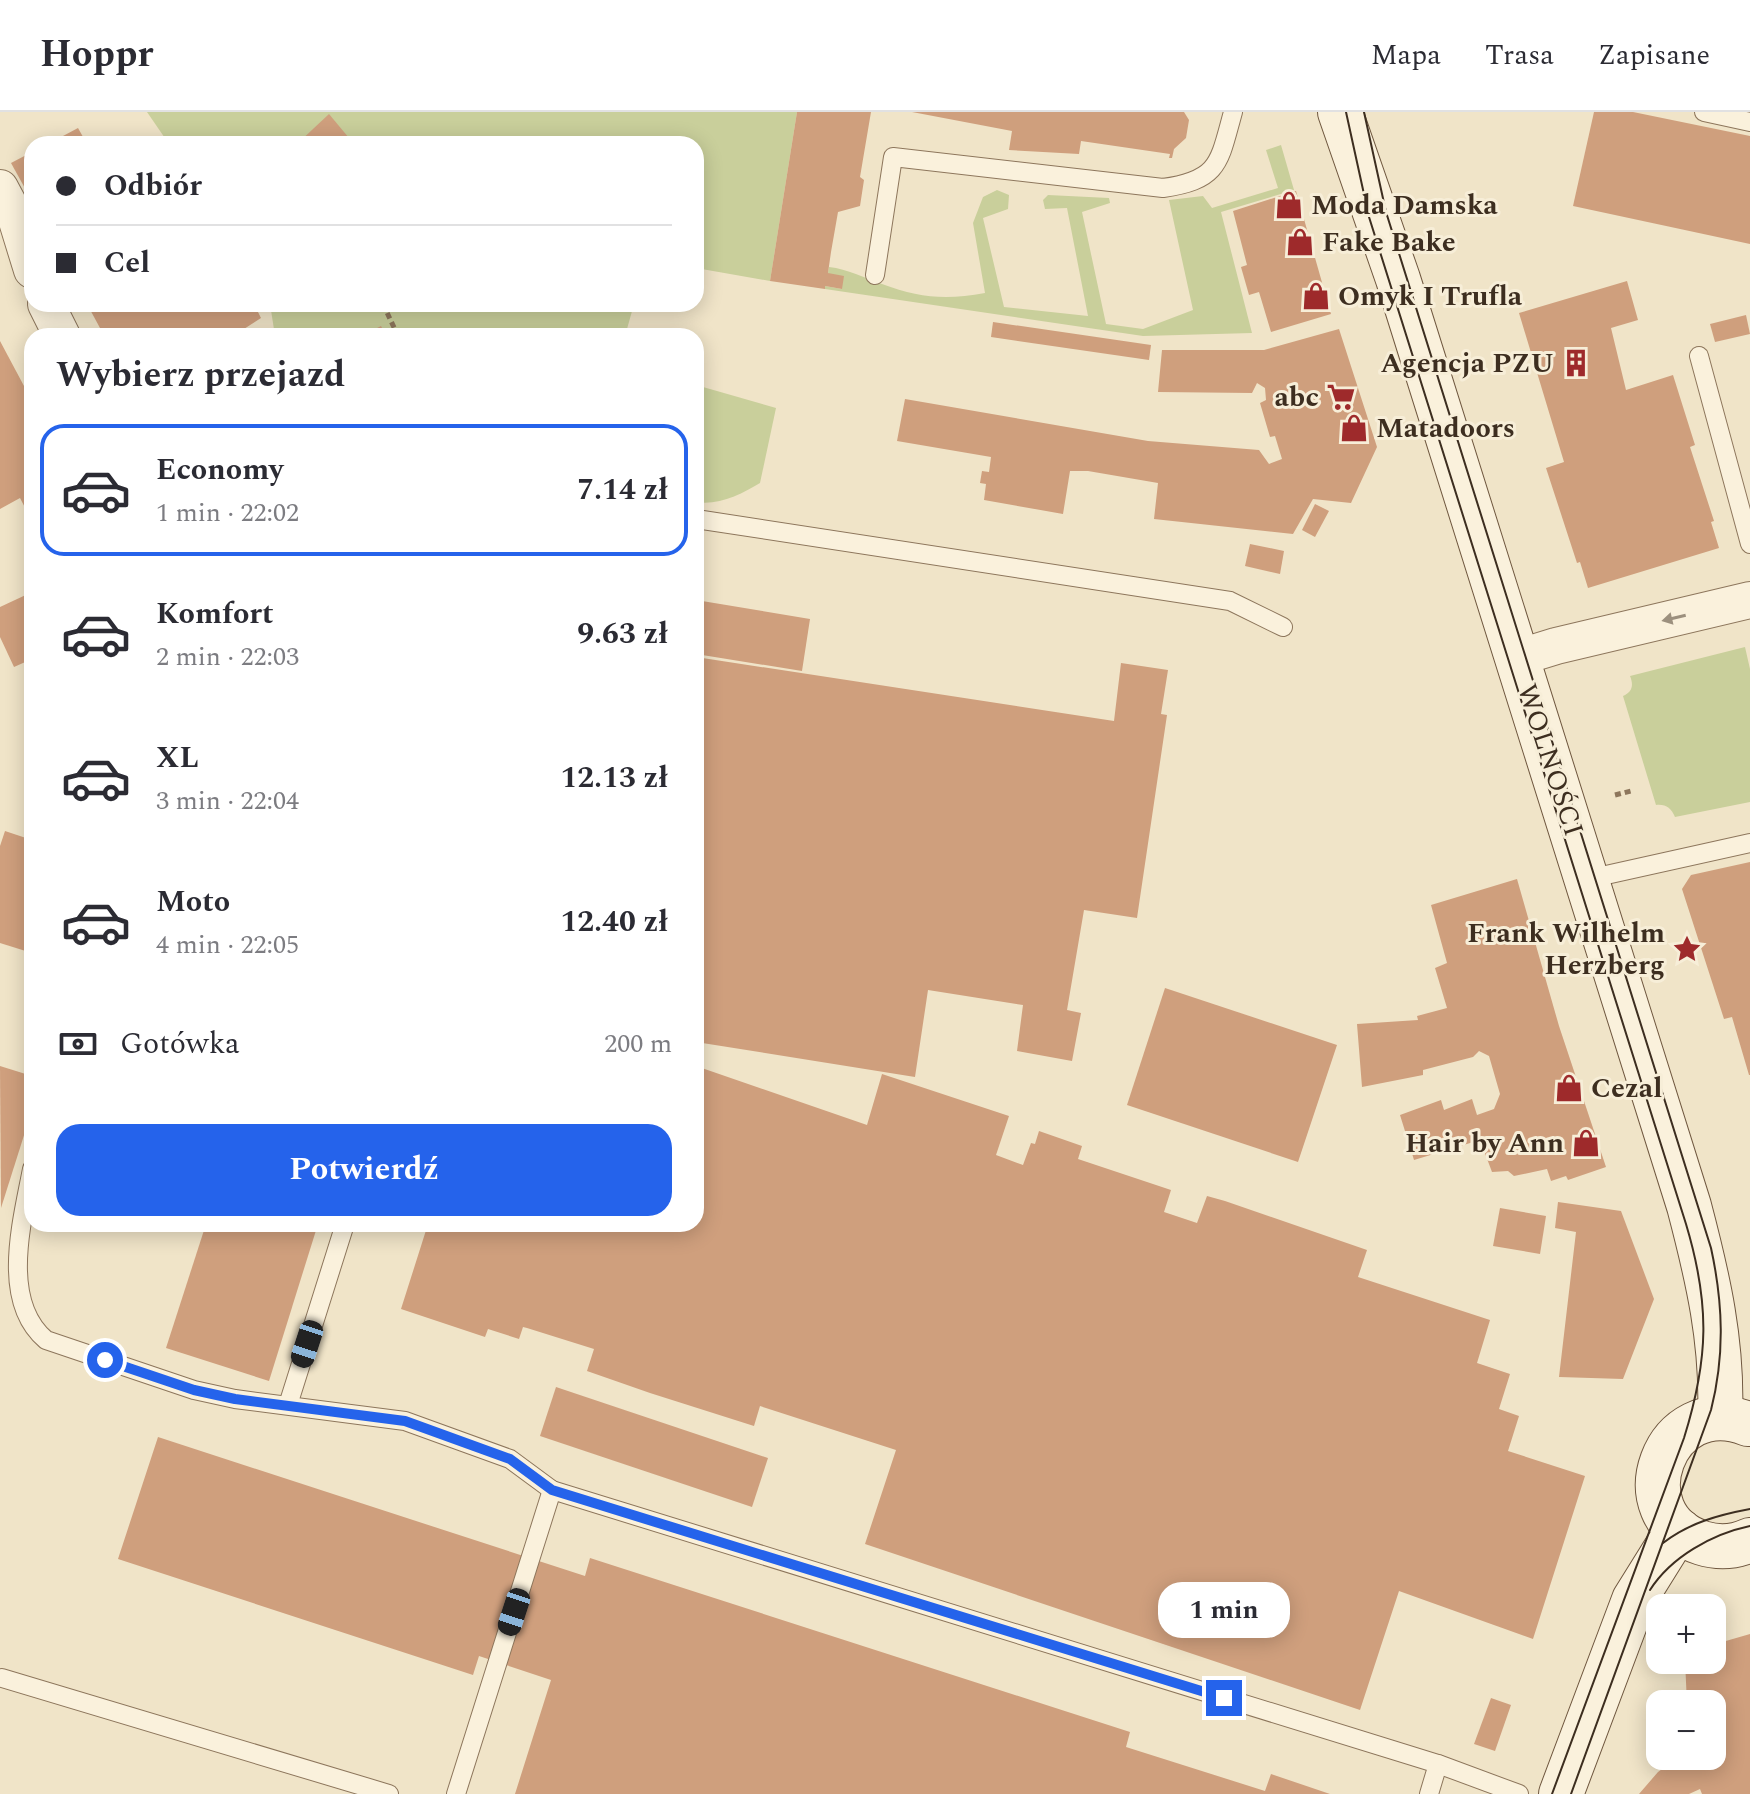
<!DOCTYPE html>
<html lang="pl">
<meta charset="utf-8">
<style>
body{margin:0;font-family:Spectral,serif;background:#f2f2f3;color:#2b2b33;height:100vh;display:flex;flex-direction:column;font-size:30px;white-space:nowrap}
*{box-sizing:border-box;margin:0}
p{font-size:26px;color:#7c7c81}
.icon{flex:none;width:44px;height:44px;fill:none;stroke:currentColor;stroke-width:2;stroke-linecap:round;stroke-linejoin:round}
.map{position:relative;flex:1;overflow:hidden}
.drawer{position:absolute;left:24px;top:216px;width:680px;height:904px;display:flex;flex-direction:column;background:#fff;border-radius:24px;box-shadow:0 4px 20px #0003}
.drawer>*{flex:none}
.hud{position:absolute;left:24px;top:24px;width:680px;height:176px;border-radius:24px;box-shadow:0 4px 20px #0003;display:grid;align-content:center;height:176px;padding:0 32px;background:#fff}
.tools{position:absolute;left:1646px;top:1482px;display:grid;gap:16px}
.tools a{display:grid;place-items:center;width:80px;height:80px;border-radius:16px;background:#fff;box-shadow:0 4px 20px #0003;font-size:40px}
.end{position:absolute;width:36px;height:36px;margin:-18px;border:10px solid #2563eb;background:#fff;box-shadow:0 0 0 4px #fff}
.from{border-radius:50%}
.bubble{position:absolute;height:56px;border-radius:24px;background:#fff;box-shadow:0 4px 20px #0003;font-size:26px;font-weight:700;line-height:56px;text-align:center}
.car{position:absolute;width:24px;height:48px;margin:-24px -12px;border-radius:10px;box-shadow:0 0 6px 2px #0007;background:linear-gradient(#222 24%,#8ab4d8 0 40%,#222 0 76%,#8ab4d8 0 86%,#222 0)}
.hud b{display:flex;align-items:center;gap:28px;height:76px;font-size:30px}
.hud b+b{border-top:2px solid #e1e1e2}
.hud i{width:20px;height:20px;background:#2b2b33}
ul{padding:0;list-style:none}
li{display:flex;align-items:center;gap:24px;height:132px;margin:0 16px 12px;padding:0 16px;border:4px solid transparent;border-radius:24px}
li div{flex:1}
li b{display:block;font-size:30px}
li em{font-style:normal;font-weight:700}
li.selected{border-color:#2563eb}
li>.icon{width:72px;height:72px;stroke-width:1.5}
h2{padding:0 32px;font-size:36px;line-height:96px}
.pay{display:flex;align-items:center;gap:20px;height:88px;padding:0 32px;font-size:30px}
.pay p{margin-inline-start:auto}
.cta{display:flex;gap:16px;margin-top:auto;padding:16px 32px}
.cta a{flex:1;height:92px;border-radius:24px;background:#2563eb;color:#fff;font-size:32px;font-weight:700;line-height:92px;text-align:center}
header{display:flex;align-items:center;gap:48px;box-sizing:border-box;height:112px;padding:0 40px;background:#fff;border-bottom:2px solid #e1e1e2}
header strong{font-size:38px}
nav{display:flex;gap:44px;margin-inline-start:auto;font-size:28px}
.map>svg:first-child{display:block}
.green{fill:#c9cf9b}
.building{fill:#cf9f7d}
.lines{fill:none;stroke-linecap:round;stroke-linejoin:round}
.lane-casing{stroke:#8d765c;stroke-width:20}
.street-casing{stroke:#8d765c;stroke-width:38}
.secondary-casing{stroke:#6f573f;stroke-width:46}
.path{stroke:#8d765c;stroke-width:5;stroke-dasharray:6 4;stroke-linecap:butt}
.lane{stroke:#faf1dc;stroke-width:18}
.street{stroke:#faf1dc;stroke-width:36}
.secondary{stroke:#faf1dc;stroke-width:44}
.tram{stroke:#3d2e20;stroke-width:2}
.oneway{fill:#9c907e}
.route{stroke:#2563eb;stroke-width:10}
.labels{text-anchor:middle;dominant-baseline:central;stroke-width:6;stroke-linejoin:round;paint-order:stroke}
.poi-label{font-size:28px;font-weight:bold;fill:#3d2e20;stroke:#f7eed8;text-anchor:start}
.street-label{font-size:28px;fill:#3d2e20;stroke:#f7eed8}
</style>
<header>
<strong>Hoppr</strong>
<nav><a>Mapa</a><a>Trasa</a><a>Zapisane</a></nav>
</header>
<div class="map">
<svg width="1750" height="1682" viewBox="0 0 1750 1682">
<rect width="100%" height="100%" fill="#f0e4c8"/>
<g class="green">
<path d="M147,0h650l-27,169 -74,-13v-124h-527z"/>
<path d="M1281,33l13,45 -73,22 31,121 -109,3 -318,-47v-3l17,3 -14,-16 1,-6c19,2 35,11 53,17 37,14 64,16 103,9l-12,-70 10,-26 14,-7 12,5 -1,14 -25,9 21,89 84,9 -21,-108 -22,1 -2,-9 5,-5 61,3 1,5 -28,9 24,112 37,5 50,-19 -24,-110 34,-4 9,12 66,-20 -12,-38z"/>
<path d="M270,192h364l-9,32h-350z"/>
<path d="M696,273l80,23 -16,75c-18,11 -42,23 -64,19z"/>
<path d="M1745,535l5,22v133l-75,15c-4,-9 -9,-13 -19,-12l-33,-109c9,-4 11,-10 7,-20z"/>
</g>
<g class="building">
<path d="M797,0h74l-11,65 4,3 -4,26 -22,6 -7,40 -3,21 16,3 -2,13 -17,-3v3l-55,-8z"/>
<path d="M912,0h272l5,8 -3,18 -12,11 -2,9h-3l1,-4 -89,-13 -2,13 -70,-4 3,-19z"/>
<path d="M1594,0h39l117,24v108l-177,-38z"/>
<path d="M329,2l25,30h-57z"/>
<path d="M78,16l9,16h-39z"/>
<path d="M32,40v49l-21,-38z"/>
<path d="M1296,79l35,123 -60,18 -12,-40 -10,3 -8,-28 6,-2 -14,-54z"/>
<path d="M1627,169l11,39 -27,8 15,62 47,-15 22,70 -5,2 24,74 -3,1 8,26 -131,40 -8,-26 -3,1 -31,-95 18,-6 -45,-149z"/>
<path d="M87,192h167l7,14 -28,18h-150l17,-8z"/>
<path d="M1746,203l4,19 -35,8 -5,-18z"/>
<path d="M993,210l158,23 -2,15 -158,-23z"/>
<path d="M381,214l5,10h-24z"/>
<path d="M1339,217l38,118 -26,56 -38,-4 -20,35 -139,-15 4,-36 -70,-12h-18l-7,43 -79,-14 2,-16 -6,-1 2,-12 7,1 2,-15 -94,-16 8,-42 243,42 111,9 10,14 13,-5 -7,-23 -5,1 -10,-34 6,-3 -1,-12 -8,-5 -5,10 -94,-1 4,-42h102z"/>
<path d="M0,229l32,60v120l-12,-23 -20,11z"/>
<path d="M1315,392l14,7 -14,26 -13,-7z"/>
<path d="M1250,432l34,7 -4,23 -35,-8z"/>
<path d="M30,481l2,66 -18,8 -14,-30v-30z"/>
<path d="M696,488l114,19 -8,52 -106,-17z"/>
<path d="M696,545l418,64 7,-58 47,7 -7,44 6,1 -30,203 -53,-8 -17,100 14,3 -9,48 -55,-10 6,-46 -95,-15 -13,87 -219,-35z"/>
<path d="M5,719l27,9v113l-32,-10v-97z"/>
<path d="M1750,750v213h-1l-17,-58 -8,2 -42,-130 9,-14z"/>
<path d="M1517,767l42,147 47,141 -38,13 -2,-4 -15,5 -4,-12 -33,7 -6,-5 -16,1 -12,-32 -66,20 -14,-45 41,-15 3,10 28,-11 5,16 17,-6 6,-15 -11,-38 -10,-5 -6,6 -50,13v5l-61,12 -5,-63 61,-4 -1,-4 30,-8 -12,-40 12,-5 -16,-58z"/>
<path d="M1165,876l172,57 -39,117 -171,-57z"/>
<path d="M0,954l32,10v34l-31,98z"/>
<path d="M696,954l171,59 15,-51 127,42 -13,39 27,10 8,-22 4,1 4,-13 43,15 -4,13 93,31 -7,22 33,11 10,-27 18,5 142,49 -9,27 132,43 -13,43 33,11 -11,35 20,7 -11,35 77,25 -52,163 -134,-48 -39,119 -495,-166 31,-94 -136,-44 -6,20 -104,-33 -63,-22 7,-22 -67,-21 -4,-1 -4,12 -31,-10 -3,8 -84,-28 27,-85h268z"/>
<path d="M1558,1090l63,9 33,88 -31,80 -64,-2 17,-145 -21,-4z"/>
<path d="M1500,1096l46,8 -6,38 -47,-8z"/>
<path d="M206,1112h112l-49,157 -103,-33z"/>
<path d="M556,1275l212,71 -16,49 -212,-71z"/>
<path d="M158,1325l427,139 5,-18 540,174 -4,15 139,44 6,-17 59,20h-815l36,-114 -72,-24 -6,19 -355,-116z"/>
<path d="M1750,1522v160h-48l-2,-5 -11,5h-50l19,-22 18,-13 8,-3h28v-52h-25l-2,-44h27v-15z"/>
<path d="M1491,1586l20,7 -16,46 -21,-7z"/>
</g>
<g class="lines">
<defs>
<g id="lane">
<path d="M1704,0l46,10"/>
<path d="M875,163l18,-118 270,31c57,-8 56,-26 70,-76"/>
<path d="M1699,244l51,188"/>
<path d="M696,407l534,82 53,26"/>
<path d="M1588,767l162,-36"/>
<path d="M32,1057c-10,53 -32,132 14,171l148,50 41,9 170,22 105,38 42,31"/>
<path d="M288,1293l57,-181"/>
<path d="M2,1566l387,116"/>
<path d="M456,1682l96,-304 886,274 81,30"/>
<path d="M1429,1682l9,-30"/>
</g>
<g id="street">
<path d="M0,76l16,30 16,52"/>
<path d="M46,192l16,32"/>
<path d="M1517,546l39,-12 194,-46"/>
</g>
<g id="secondary">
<path d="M1340,0l58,167 291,927c19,72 34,137 31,211"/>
<path d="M1748,1312c-84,-34 -129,92 -46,119 16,5 33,4 48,-3"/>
<path d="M1561,1682l73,-194 33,-53 13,-16"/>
</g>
</defs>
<use href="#lane" class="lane-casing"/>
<use href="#street" class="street-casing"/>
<use href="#secondary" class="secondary-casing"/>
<g class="path">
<path d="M383,192l15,32"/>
<path d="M1615,683l16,-4"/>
</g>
<use href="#lane" class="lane"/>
<use href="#street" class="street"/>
<use href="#secondary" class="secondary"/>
<g class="tram">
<path d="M1346,0l23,105 317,1007c24,80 23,134 -2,214l-132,356"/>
<path d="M1364,0l22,100 325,1036c12,55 14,107 0,162l-140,384"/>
<path d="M1663,1431c26,-20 55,-28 87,-34"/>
<path d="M1650,1478c21,-33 62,-56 100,-64"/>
</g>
</g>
<defs><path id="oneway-solid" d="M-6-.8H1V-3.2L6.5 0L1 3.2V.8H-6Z" transform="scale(2)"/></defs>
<use class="oneway" href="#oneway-solid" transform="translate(1674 506) rotate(167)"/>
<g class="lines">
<path class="route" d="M105,1248l89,30 41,9 170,22 105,38 42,31 672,208"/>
</g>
<defs>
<symbol id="shop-bare" viewBox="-9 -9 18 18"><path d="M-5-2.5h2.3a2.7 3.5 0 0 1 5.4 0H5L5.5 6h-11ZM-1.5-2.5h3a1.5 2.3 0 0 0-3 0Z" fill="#9e2a2b" stroke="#f7eed8" stroke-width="2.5" paint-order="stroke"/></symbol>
<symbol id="building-bare" viewBox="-9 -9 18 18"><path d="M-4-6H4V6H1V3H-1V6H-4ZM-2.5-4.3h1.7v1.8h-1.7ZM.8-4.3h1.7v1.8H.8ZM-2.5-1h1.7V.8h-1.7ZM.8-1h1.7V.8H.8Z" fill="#9e2a2b" stroke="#f7eed8" stroke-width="2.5" paint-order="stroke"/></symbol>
<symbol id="supermarket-bare" viewBox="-9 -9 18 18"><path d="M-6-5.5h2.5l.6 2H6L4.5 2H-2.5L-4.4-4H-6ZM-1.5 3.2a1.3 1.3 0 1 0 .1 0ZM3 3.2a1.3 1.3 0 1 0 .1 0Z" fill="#9e2a2b" stroke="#f7eed8" stroke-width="2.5" paint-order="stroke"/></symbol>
<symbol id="sight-bare" viewBox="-9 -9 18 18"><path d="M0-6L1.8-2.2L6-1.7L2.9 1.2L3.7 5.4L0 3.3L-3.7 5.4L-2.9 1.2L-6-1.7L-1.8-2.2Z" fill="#9e2a2b" stroke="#f7eed8" stroke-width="2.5" paint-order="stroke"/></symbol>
</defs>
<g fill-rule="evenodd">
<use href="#shop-bare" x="1269" y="73" width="40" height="40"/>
<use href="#shop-bare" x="1280" y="110" width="40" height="40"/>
<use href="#shop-bare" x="1296" y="164" width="40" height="40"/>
<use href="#building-bare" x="1556" y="231" width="40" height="40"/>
<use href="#supermarket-bare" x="1321" y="265" width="40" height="40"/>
<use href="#shop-bare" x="1334" y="296" width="40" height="40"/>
<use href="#sight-bare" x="1667" y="817" width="40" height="40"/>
<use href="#shop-bare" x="1549" y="956" width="40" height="40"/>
<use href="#shop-bare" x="1566" y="1011" width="40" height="40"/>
</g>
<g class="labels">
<g class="poi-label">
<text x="1311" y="93">Moda Damska</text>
<text x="1322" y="130">Fake Bake</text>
<text x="1338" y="184">Omyk I Trufla</text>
<text x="1554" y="251" text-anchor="end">Agencja PZU</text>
<text x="1319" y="285" text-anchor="end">abc</text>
<text x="1376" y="316">Matadoors</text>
<text x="1665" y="821" text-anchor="end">Frank Wilhelm<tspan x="1665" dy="32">Herzberg</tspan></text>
<text x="1591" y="976">Cezal</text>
<text x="1564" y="1031" text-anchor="end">Hair by Ann</text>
</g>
<g class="street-label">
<text transform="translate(1550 648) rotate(72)">WOLNOŚCI</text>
</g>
</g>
</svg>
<div class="tools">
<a>+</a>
<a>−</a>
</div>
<i class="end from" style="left:105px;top:1248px"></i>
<i class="end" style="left:1224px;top:1586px"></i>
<div class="bubble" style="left:1158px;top:1470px;width:132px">1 min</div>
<i class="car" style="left:307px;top:1232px;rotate:198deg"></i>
<i class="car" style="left:514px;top:1500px;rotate:198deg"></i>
<div class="hud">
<b><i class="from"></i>Odbiór</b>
<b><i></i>Cel</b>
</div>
<section class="drawer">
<h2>Wybierz przejazd</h2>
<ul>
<li class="selected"><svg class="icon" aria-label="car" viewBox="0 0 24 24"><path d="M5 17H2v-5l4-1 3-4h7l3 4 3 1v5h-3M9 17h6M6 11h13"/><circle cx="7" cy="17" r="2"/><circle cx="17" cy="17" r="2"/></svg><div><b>Economy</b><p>1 min · 22:02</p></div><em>7.14 zł</em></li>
<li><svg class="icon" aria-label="car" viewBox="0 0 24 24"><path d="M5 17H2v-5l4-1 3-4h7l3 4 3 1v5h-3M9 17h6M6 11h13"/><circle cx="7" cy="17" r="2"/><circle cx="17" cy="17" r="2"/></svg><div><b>Komfort</b><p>2 min · 22:03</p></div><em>9.63 zł</em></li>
<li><svg class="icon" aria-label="car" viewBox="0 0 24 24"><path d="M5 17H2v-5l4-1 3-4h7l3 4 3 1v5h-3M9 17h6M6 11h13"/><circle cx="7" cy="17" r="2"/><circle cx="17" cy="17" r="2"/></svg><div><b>XL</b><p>3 min · 22:04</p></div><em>12.13 zł</em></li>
<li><svg class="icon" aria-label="car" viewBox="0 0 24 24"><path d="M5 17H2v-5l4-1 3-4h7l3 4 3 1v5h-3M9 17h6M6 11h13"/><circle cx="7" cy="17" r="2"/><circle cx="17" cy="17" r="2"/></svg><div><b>Moto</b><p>4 min · 22:05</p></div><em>12.40 zł</em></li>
</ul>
<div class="pay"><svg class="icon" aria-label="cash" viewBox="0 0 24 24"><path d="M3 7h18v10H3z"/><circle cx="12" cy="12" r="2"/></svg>Gotówka<p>200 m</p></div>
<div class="cta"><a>Potwierdź</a></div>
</section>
</div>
